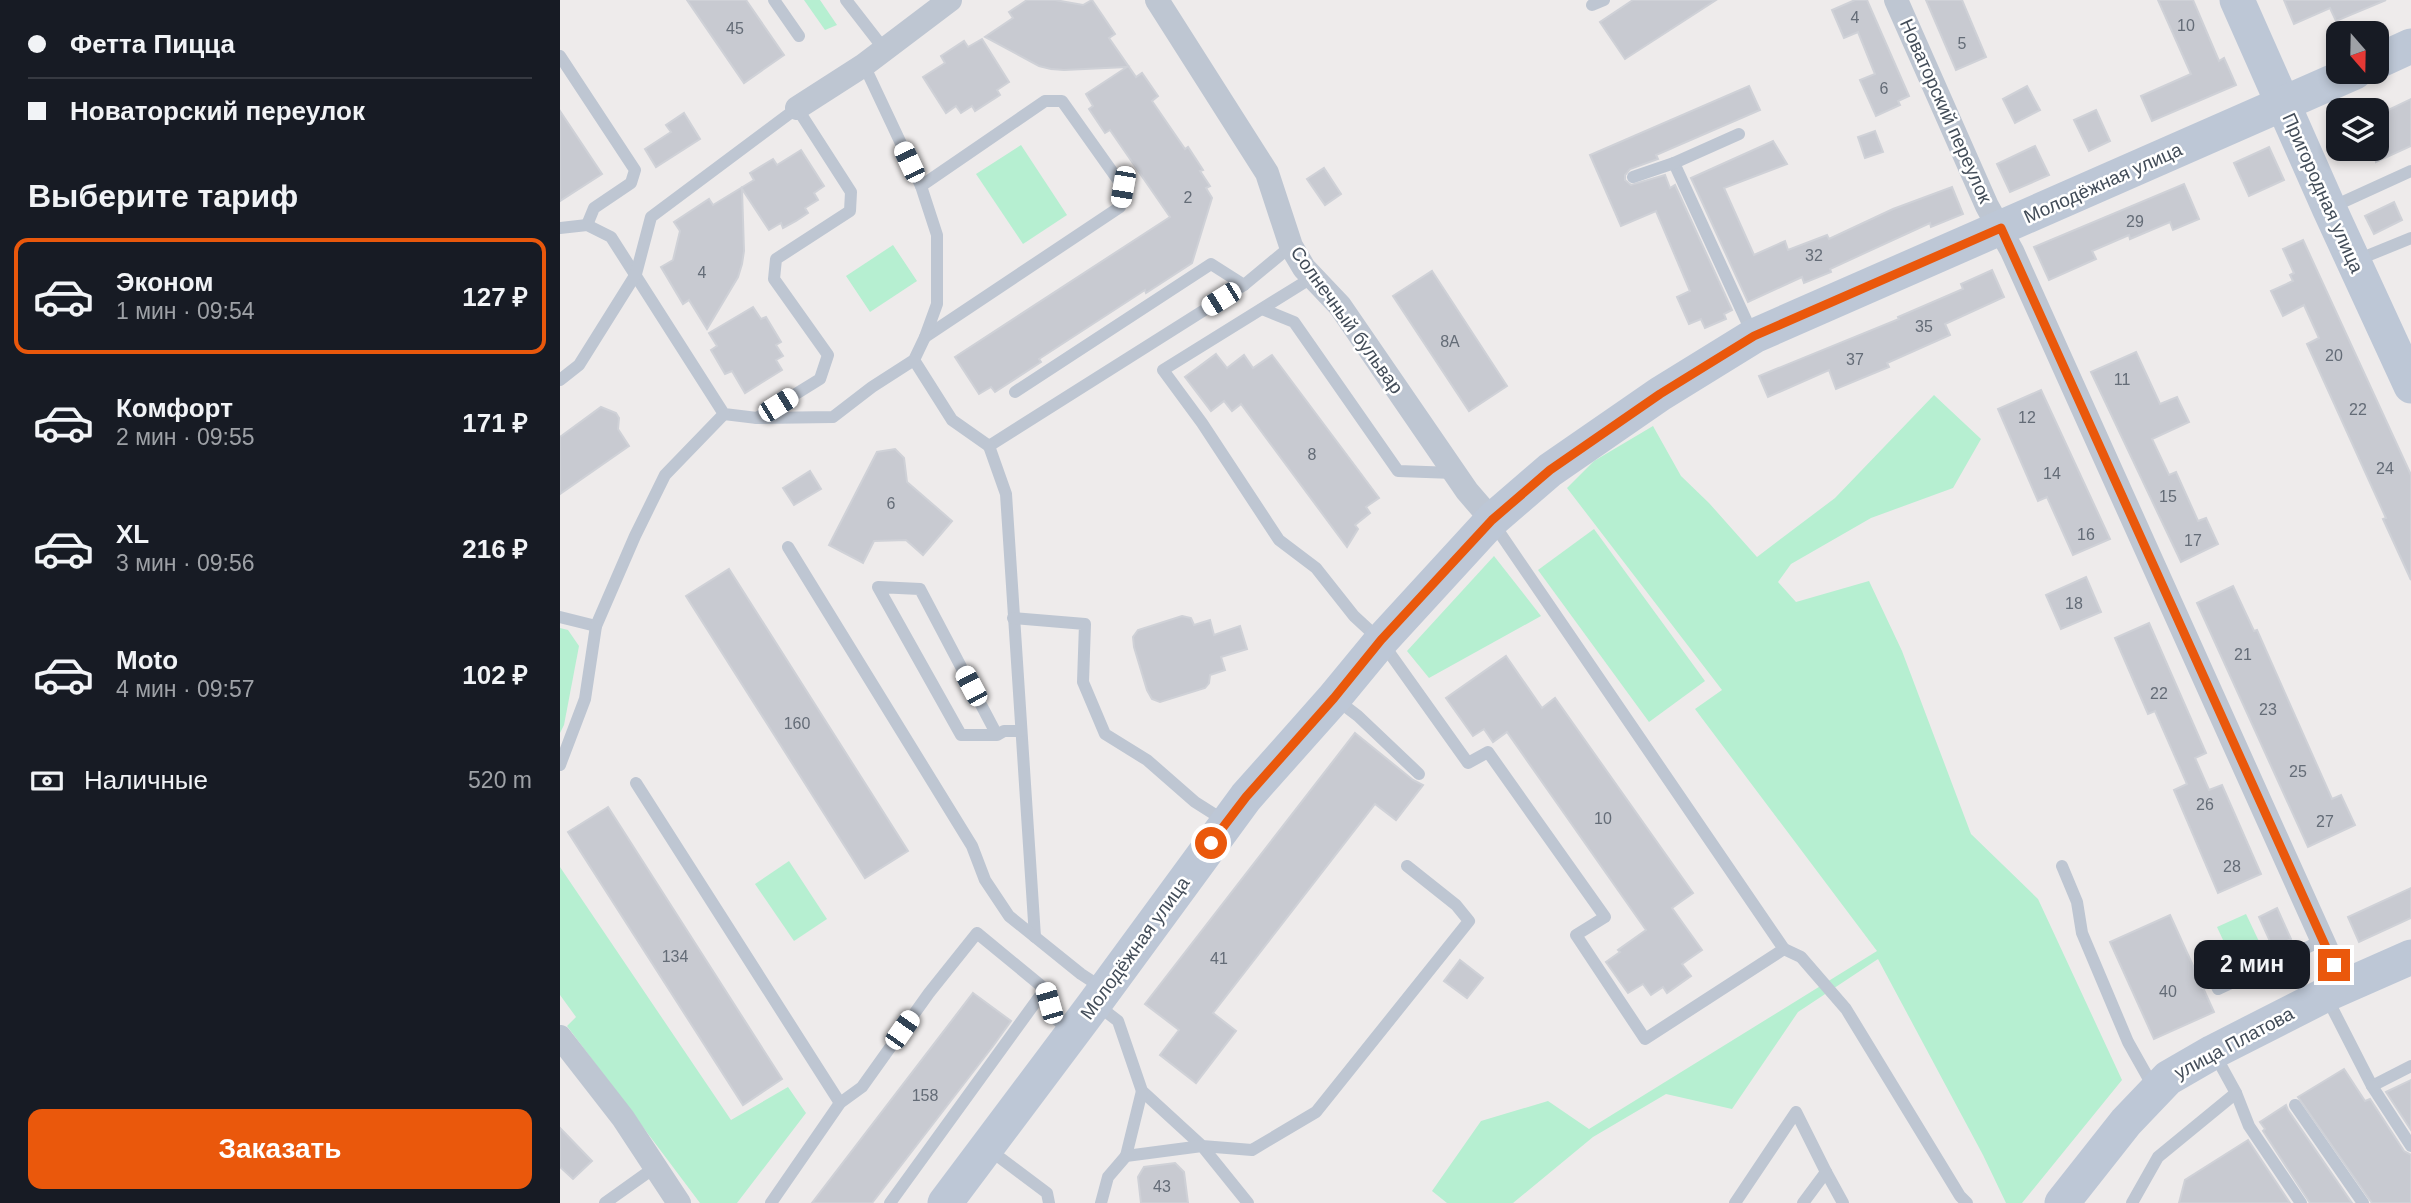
<!DOCTYPE html>
<html lang="ru">
<meta charset="utf-8">
<style>
body{margin:0;font-family:Helvetica,sans-serif;background:#20242c;color:#f1f3f6;height:100vh;display:flex;flex-direction:column;font-size:26px;white-space:nowrap}
*{box-sizing:border-box;margin:0}
p{font-size:23px;color:#9ea1a6}
.icon{flex:none;width:38px;height:38px;fill:none;stroke:currentColor;stroke-width:2;stroke-linecap:round;stroke-linejoin:round}
.map{position:relative;flex:1;overflow:hidden}
.sheet{display:flex;flex-direction:column;background:#171b24;width:560px}
.sheet>*{flex:none}
.top-card{display:grid;align-content:center;height:154px;padding:0 28px;background:#171b24}
.needle{width:46px;rotate:160deg}
.controls{position:absolute;left:1766px;top:21px;display:grid;gap:14px}
.controls a{display:grid;place-items:center;width:63px;height:63px;border-radius:14px;background:#171b24;box-shadow:0 4px 10px #0003;font-size:35px}
.end{position:absolute;width:32px;height:32px;margin:-16px;border:9px solid #ea580c;background:#fff;box-shadow:0 0 0 4px #fff}
.from{border-radius:50%}
.bubble{position:absolute;height:49px;border-radius:14px;background:#171b24;box-shadow:0 4px 10px #0003;font-size:23px;font-weight:800;line-height:49px;text-align:center}
.car{position:absolute;width:21px;height:42px;margin:-21px -10px;border-radius:9px;box-shadow:0 0 5px 2px #0007;background:linear-gradient(#fff 24%,#345 0 40%,#fff 0 76%,#345 0 86%,#fff 0)}
.top-card b{display:flex;align-items:center;gap:24px;height:66px;font-size:26px}
.top-card b+b{border-top:2px solid #363941}
.top-card i{width:18px;height:18px;background:#f1f3f6}
ul{padding:0;list-style:none}
li{display:flex;align-items:center;gap:21px;height:116px;margin:0 14px 10px;padding:0 14px;border:4px solid transparent;border-radius:14px}
li div{flex:1}
li b{display:block;font-size:26px}
li em{font-style:normal;font-weight:800}
li.selected{border-color:#ea580c}
li>.icon{width:63px;height:63px;stroke-width:1.5}
h2{padding:0 28px;font-size:32px;line-height:84px}
.pay{display:flex;align-items:center;gap:18px;height:77px;padding:0 28px;font-size:26px}
.pay p{margin-inline-start:auto}
.button{display:flex;gap:14px;margin-top:auto;padding:14px 28px}
.button a{flex:1;height:80px;border-radius:14px;background:#ea580c;color:#fff;font-size:28px;font-weight:800;line-height:80px;text-align:center}
main{display:flex;flex:1;min-height:0}
.map>svg:first-child{display:block}
.green{fill:#b6efd1}
.building{fill:#c8cad1;stroke:#cfd1d7;stroke-width:2}
.lines{fill:none;stroke-linecap:round;stroke-linejoin:round}
.lane{stroke:#bec6d2;stroke-width:12}
.street{stroke:#bec6d2;stroke-width:24}
.secondary{stroke:#bdc7d6;stroke-width:35}
.route{stroke:#ea580c;stroke-width:9}
.labels{text-anchor:middle;dominant-baseline:central;stroke-width:5;stroke-linejoin:round;paint-order:stroke}
.number-label{font-size:16px;fill:#646c77}
.street-label{font-size:19px;fill:#434d59;stroke:#fff}
</style>
<main>
<section class="sheet">
<div class="top-card">
<b><i class="from"></i>Фетта Пицца</b>
<b><i></i>Новаторский переулок</b>
</div>
<h2>Выберите тариф</h2>
<ul>
<li class="selected"><svg class="icon" aria-label="car" viewBox="0 0 24 24"><path d="M5 17H2v-5l4-1 3-4h7l3 4 3 1v5h-3M9 17h6M6 11h13"/><circle cx="7" cy="17" r="2"/><circle cx="17" cy="17" r="2"/></svg><div><b>Эконом</b><p>1 мин · 09:54</p></div><em>127 ₽</em></li>
<li><svg class="icon" aria-label="car" viewBox="0 0 24 24"><path d="M5 17H2v-5l4-1 3-4h7l3 4 3 1v5h-3M9 17h6M6 11h13"/><circle cx="7" cy="17" r="2"/><circle cx="17" cy="17" r="2"/></svg><div><b>Комфорт</b><p>2 мин · 09:55</p></div><em>171 ₽</em></li>
<li><svg class="icon" aria-label="car" viewBox="0 0 24 24"><path d="M5 17H2v-5l4-1 3-4h7l3 4 3 1v5h-3M9 17h6M6 11h13"/><circle cx="7" cy="17" r="2"/><circle cx="17" cy="17" r="2"/></svg><div><b>XL</b><p>3 мин · 09:56</p></div><em>216 ₽</em></li>
<li><svg class="icon" aria-label="car" viewBox="0 0 24 24"><path d="M5 17H2v-5l4-1 3-4h7l3 4 3 1v5h-3M9 17h6M6 11h13"/><circle cx="7" cy="17" r="2"/><circle cx="17" cy="17" r="2"/></svg><div><b>Moto</b><p>4 мин · 09:57</p></div><em>102 ₽</em></li>
</ul>
<div class="pay"><svg class="icon" aria-label="cash" viewBox="0 0 24 24"><path d="M3 7h18v10H3z"/><circle cx="12" cy="12" r="2"/></svg>Наличные<p>520 m</p></div>
<div class="button"><a>Заказать</a></div>
</section>
<div class="map">
<svg width="1851" height="1203" viewBox="0 0 1851 1203">
<rect width="100%" height="100%" fill="#eeebeb"/>
<g class="green">
<path d="M244,0h16l17,25 -12,5z"/>
<path d="M461,145l46,70 -44,29 -47,-70z"/>
<path d="M333,245l24,36 -47,31 -24,-36z"/>
<path d="M1374,395l47,44 -28,49 -82,30 -80,46 -13,18 18,20 73,-21 33,70 69,183 67,65 84,181 -100,123h-16l-23,-48 -105,-196 -80,53 -66,97 -66,-15 -73,43 -80,66h-66l-15,-12 49,-70 67,-20 41,28 288,-178 -182,-242 27,-19 -155,-202 27,-27 59,-35 28,50 28,27 48,54 78,-59z"/>
<path d="M1034,529l111,152 -56,41 -111,-152z"/>
<path d="M934,556l47,60 -112,62 -22,-27z"/>
<path d="M0,628l8,2 11,16 -15,79 -4,8z"/>
<path d="M229,861l38,58 -33,22 -39,-57z"/>
<path d="M0,867l171,253 57,-33 18,26 -69,90h-37l-133,-177 9,-9 -16,-22z"/>
<path d="M1686,914l19,40 -29,14 -19,-41z"/>
</g>
<g class="building">
<path d="M127,0h59l38,55 -40,28z"/>
<path d="M467,0h28l28,5 9,-5 23,34 -6,4 27,39 6,-4 16,23 -6,5 33,48 3,-2 15,23 -3,1 10,15 -4,2 6,10 -20,65 -46,30 -1,-3 -106,69 2,3 -46,30 -4,-5 -12,7 -24,-37 215,-140 -60,-87 -5,3 -16,-24 4,-3 -7,-12 41,-27 -63,3 -13,-1 -12,-3 -54,-29 28,-19 -4,-6z"/>
<path d="M1073,0h83l-91,59 -25,-37z"/>
<path d="M1295,0h12l42,96 -11,5 2,4 -24,11 -16,-36 15,-6 -17,-42 -14,6 -12,-28z"/>
<path d="M1366,0h36l24,57 -30,13z"/>
<path d="M1598,0h35l26,61 5,-3 12,27 -84,36 -11,-25 50,-22z"/>
<path d="M1724,0h102l-50,21 -6,-13 -36,16z"/>
<path d="M422,39l27,43 -12,8 3,5 -25,16 -3,-5 -11,7 -5,-7 -10,7 -23,-36 22,-14 -4,-7 23,-15 4,6z"/>
<path d="M1189,86l11,24 -104,45 2,4 -28,10 -5,6v5l6,5 34,-10 5,13 5,-3 57,125 -8,4 2,5 -21,9 -4,-9 -12,5 -12,-27 13,-6 -34,-80 -35,15 -31,-71z"/>
<path d="M1467,86l13,24 -25,13 -12,-24z"/>
<path d="M1851,99v47l-35,16v-46z"/>
<path d="M1536,110l14,31 -21,10 -15,-31z"/>
<path d="M0,111l42,63 -42,27z"/>
<path d="M124,113l16,26 -44,28 -11,-18 26,-17 -5,-7z"/>
<path d="M1315,131l8,21 -18,6 -7,-21z"/>
<path d="M1213,141l14,23 -63,24 30,67 31,-14 3,9 39,-15 2,4 64,-30 59,-22 11,27 -32,13 -1,-4 -100,46 1,3 -27,11 -2,-6 -54,25 -57,-124z"/>
<path d="M1475,146l14,29 -39,17 -13,-28z"/>
<path d="M1709,147l15,33 -35,16 -15,-33z"/>
<path d="M241,150l23,36 -10,7 4,7 -13,8 3,5 -12,8 -13,7 -2,-5 -12,7 -27,-41 2,62 -2,13 -4,13 -31,52 -18,-29 -6,4 -22,-37 12,-7 7,-29 -6,-9 35,-23 4,6 41,-25 -4,-7 23,-14 4,6z"/>
<path d="M764,168l17,26 -16,11 -18,-26z"/>
<path d="M1624,184l15,35 -26,11 -3,-8 -40,17 -1,-4 -37,16 4,8 -47,21 -15,-33z"/>
<path d="M1834,202l8,18 -28,14 -9,-18z"/>
<path d="M1743,240l108,235v105l-28,-61 3,-1 -79,-174 12,-6 -15,-33 -21,11 -12,-25 22,-10 -3,-6 4,-2 -11,-24z"/>
<path d="M1432,270l12,27 -59,27 5,11 -63,28 2,4 -53,22 -7,-19 -61,27 -9,-21 140,-57 -1,-2 65,-28 -2,-5z"/>
<path d="M872,271l75,115 -38,25 -76,-115z"/>
<path d="M193,307l8,12 5,-2 15,25 -5,3 7,11 -7,4 6,10 -37,23 -13,-22 -7,3 -14,-24 6,-4 -8,-13z"/>
<path d="M1576,352l24,52 17,-7 12,25 -37,17 17,36 7,-3 22,49 8,-3 12,26 -37,18 -90,-190z"/>
<path d="M656,354l11,14 17,-13 9,13 19,-13 107,143 -13,9 4,6 -15,12 3,4 -11,18 -106,-143 -9,7 -8,-10 -13,10 -26,-34z"/>
<path d="M1481,390l69,149 -37,16 -26,-58 -9,4 -40,-92z"/>
<path d="M41,407l15,6 3,5 -1,11 11,17 -69,48v-57z"/>
<path d="M335,449l9,9 3,24 45,39 -29,34 -17,-15 -32,1 -11,22 -34,-18 48,-93z"/>
<path d="M250,471l11,18 -27,16 -11,-17z"/>
<path d="M169,569l179,282 -43,27 -179,-282z"/>
<path d="M1526,577l15,35 -40,17 -15,-34z"/>
<path d="M1673,586l21,45 3,-1 75,169 9,-4 14,30 -47,22 -111,-244z"/>
<path d="M622,616l9,2 3,7 16,-5 4,15 26,-9 7,23 -26,8 4,13 -15,5 -1,8 -4,5 -45,14 -8,-3 -5,-9 -13,-43 -1,-10 5,-7z"/>
<path d="M1589,623l57,130 -11,5 14,32 13,-5 39,89 -43,19 -44,-103 13,-6 -32,-73 -7,3 -33,-76z"/>
<path d="M946,656l36,52 13,-10 138,195 -21,15 30,42 -20,14 9,12 -24,17 -4,-6 -12,8 -8,-11 -15,9 -22,-31 14,-10 -2,-2 28,-20 -139,-198 -14,10 -9,-13 -11,7 -27,-38z"/>
<path d="M795,733l58,47 10,5 -27,35 -21,-16 -162,209 23,18 -40,52 -36,-28 19,-25 -34,-26z"/>
<path d="M48,807l174,272 -39,26 -175,-273z"/>
<path d="M1851,888v30l-52,24 -11,-25z"/>
<path d="M1717,908l14,31 -18,9 -14,-31z"/>
<path d="M1610,915l44,97 -60,27 -44,-97z"/>
<path d="M900,960l23,18 -16,20 -23,-17z"/>
<path d="M413,993l38,28 -18,25 -121,157h-60z"/>
<path d="M1784,1069l21,32 5,-2 34,52 7,4v48h-39l-74,-106z"/>
<path d="M1851,1080v50l-25,-38z"/>
<path d="M1726,1105l2,5 64,93h-42l-47,-72 2,-2 -5,-7z"/>
<path d="M0,1128l32,33 -19,18 -13,-12z"/>
<path d="M1688,1140l42,63h-111l6,-23z"/>
<path d="M615,1163l9,9 4,31h-47l-3,-26 6,-10z"/>
</g>
<g class="lines">
<g class="lane">
<path d="M214,0l25,36"/>
<path d="M286,0l38,49"/>
<path d="M1032,5l12,-5"/>
<path d="M0,56l75,114 -4,13 -37,25 -7,17"/>
<path d="M1179,134l-65,29 78,170"/>
<path d="M1073,177l41,-14"/>
<path d="M361,186l124,-85h17l61,86 -3,20 -195,130"/>
<path d="M1772,207l79,-36"/>
<path d="M0,228l27,-3 24,12 113,177 33,4 76,-1 39,-30 42,-27 11,-23 12,-33v-69l-16,-49 -57,-121"/>
<path d="M1797,260l54,-22"/>
<path d="M753,277l-150,93 39,53 77,117 37,28 38,48 27,25 87,122 20,-11 117,165 -29,18 69,104 139,-90 -291,-426"/>
<path d="M702,309l32,13 104,149 56,2"/>
<path d="M354,360l38,60 37,26 255,-161 47,-39"/>
<path d="M0,380l19,-15 57,-91 15,-57 146,-109 54,84 -1,19 -74,48 -2,20 54,76 -8,24 -63,39"/>
<path d="M455,392l196,-128 33,21"/>
<path d="M429,446l17,48 29,443"/>
<path d="M228,547l184,299 13,34 24,36 72,58 23,15"/>
<path d="M0,617l36,9"/>
<path d="M453,618l72,6 -2,58 22,52 42,26 48,42 30,19"/>
<path d="M777,700l21,16 61,58"/>
<path d="M437,735l-77,-146 -42,-2 83,148h36l7,-4h17"/>
<path d="M0,765l25,-66 11,-73 39,-90 30,-61 59,-61"/>
<path d="M76,783l204,320"/>
<path d="M1502,866l15,36 5,31 46,109 27,48"/>
<path d="M1224,949l17,8 45,52 114,187 7,7"/>
<path d="M1647,966l11,23 105,-49"/>
<path d="M1767,998l45,88 39,-20"/>
<path d="M536,1004l22,17 24,70 60,55 50,4 64,-38 153,-191 -13,-16 -49,-39"/>
<path d="M1654,1053l22,40 13,33 52,77"/>
<path d="M1812,1086l39,60"/>
<path d="M1735,1105l68,98"/>
<path d="M427,1148l60,45 2,10"/>
<path d="M566,1156l16,-65"/>
<path d="M45,1203l49,-35"/>
<path d="M211,1203l69,-100 22,-16 67,-94 48,-60 68,56 8,28 17,13"/>
<path d="M330,1203l155,-214"/>
<path d="M541,1203l7,-26 18,-21 76,-10 46,57"/>
<path d="M1175,1203l61,-91 30,60"/>
<path d="M1243,1203l23,-31 17,31"/>
<path d="M1572,1203l26,-46 78,-64"/>
</g>
<g class="street">
<path d="M597,0l110,173 24,73 13,22 36,38 127,185 25,29"/>
<path d="M1336,0l91,206 25,45 331,735"/>
<path d="M237,108l67,-43 86,-65"/>
<path d="M0,1037l63,81 56,85"/>
</g>
<g class="secondary">
<path d="M1677,0l92,208 82,178"/>
<path d="M1816,62l35,-16"/>
<path d="M385,1203l150,-200 151,-206 88,-99 47,-57 111,-121 58,-50 110,-76 94,-58 601,-264"/>
<path d="M1502,1203l64,-81 42,-44 45,-26 112,-57 86,-38"/>
</g>
</g>
<g class="lines">
<path class="route" d="M651,843l35,-46 88,-99 47,-58 111,-120 58,-50 110,-76 94,-58 247,-108 333,737"/>
</g>
<g class="labels">
<g class="number-label">
<text x="1295" y="17">4</text>
<text x="1626" y="25">10</text>
<text x="175" y="28">45</text>
<text x="1402" y="43">5</text>
<text x="1324" y="88">6</text>
<text x="628" y="197">2</text>
<text x="1575" y="221">29</text>
<text x="1254" y="255">32</text>
<text x="142" y="272">4</text>
<text x="1364" y="326">35</text>
<text x="890" y="341">8А</text>
<text x="1774" y="355">20</text>
<text x="1295" y="359">37</text>
<text x="1562" y="379">11</text>
<text x="1798" y="409">22</text>
<text x="1467" y="417">12</text>
<text x="752" y="454">8</text>
<text x="1825" y="468">24</text>
<text x="1492" y="473">14</text>
<text x="1608" y="496">15</text>
<text x="331" y="503">6</text>
<text x="1526" y="534">16</text>
<text x="1633" y="540">17</text>
<text x="1514" y="603">18</text>
<text x="1683" y="654">21</text>
<text x="1599" y="693">22</text>
<text x="1708" y="709">23</text>
<text x="237" y="723">160</text>
<text x="1738" y="771">25</text>
<text x="1645" y="804">26</text>
<text x="1043" y="818">10</text>
<text x="1765" y="821">27</text>
<text x="1672" y="866">28</text>
<text x="115" y="956">134</text>
<text x="659" y="958">41</text>
<text x="1608" y="991">40</text>
<text x="365" y="1095">158</text>
<text x="602" y="1186">43</text>
</g>
<g class="street-label">
<text transform="translate(1386 111) rotate(66)">Новаторский переулок</text>
<text transform="translate(1543 183) rotate(-24)">Молодёжная улица</text>
<text transform="translate(1763 193) rotate(66)">Пригородная улица</text>
<text transform="translate(787 320) rotate(54)">Солнечный бульвар</text>
<text transform="translate(575 948) rotate(-54)">Молодёжная улица</text>
<text transform="translate(1674 1043) rotate(-28)">улица Платова</text>
</g>
</g>
</svg>
<div class="controls">
<a><svg class="needle" viewBox="-14 -14 28 28"><path d="M0-13l5 13h-10z" fill="#e53935"/><path d="M0 13l5-13h-10z" fill="#9ea1a6"/></svg></a>
<a><svg class="icon" aria-label="layers" viewBox="0 0 24 24"><path d="M12 4l9 5-9 5-9-5zM3 14l9 5 9-5"/></svg></a>
</div>
<i class="end from" style="left:651px;top:843px"></i>
<i class="end" style="left:1774px;top:965px"></i>
<div class="bubble" style="left:1634px;top:940px;width:116px">2 мин</div>
<i class="car" style="left:349px;top:162px;rotate:335deg"></i>
<i class="car" style="left:563px;top:187px;rotate:190deg"></i>
<i class="car" style="left:661px;top:299px;rotate:238deg"></i>
<i class="car" style="left:218px;top:405px;rotate:58deg"></i>
<i class="car" style="left:411px;top:686px;rotate:332deg"></i>
<i class="car" style="left:489px;top:1003px;rotate:344deg"></i>
<i class="car" style="left:342px;top:1030px;rotate:35deg"></i>
</div>
</main>
